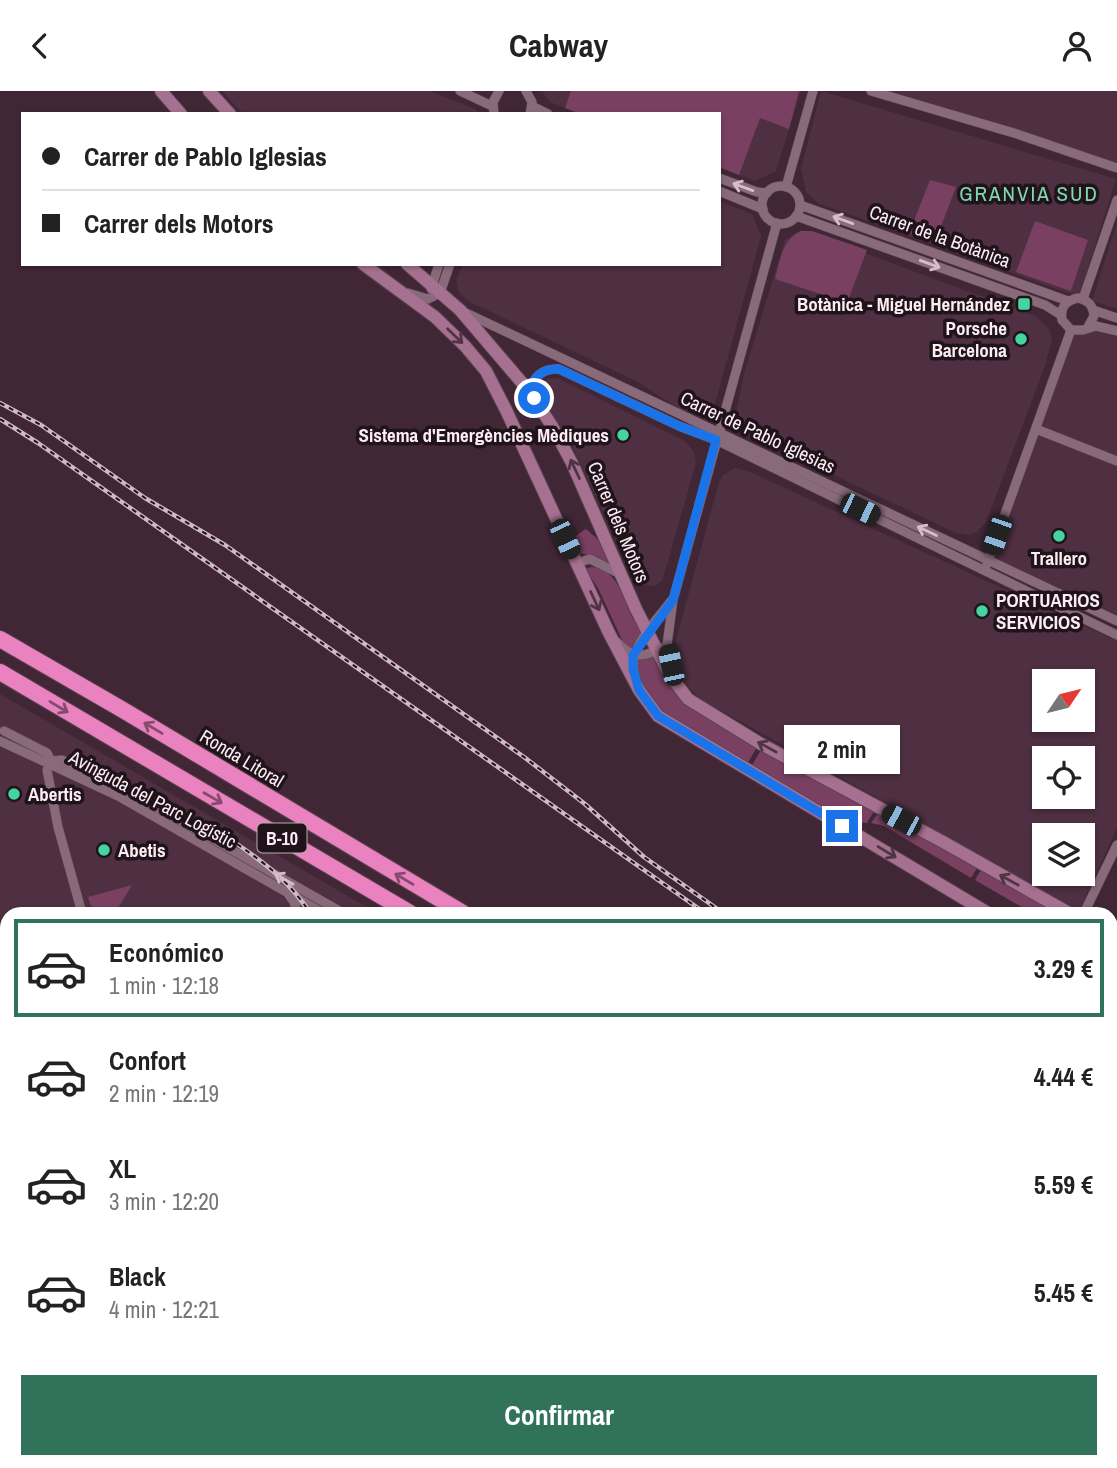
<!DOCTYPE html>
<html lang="es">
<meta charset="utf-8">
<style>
body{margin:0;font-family:"Archivo Narrow",sans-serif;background:#f6f6f6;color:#222;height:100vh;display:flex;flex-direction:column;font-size:26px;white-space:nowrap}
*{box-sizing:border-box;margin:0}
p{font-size:23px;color:#767676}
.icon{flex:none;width:38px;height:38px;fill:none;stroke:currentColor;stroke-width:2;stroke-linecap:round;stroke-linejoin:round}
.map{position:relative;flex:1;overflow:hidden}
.sheet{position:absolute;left:0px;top:816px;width:1118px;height:562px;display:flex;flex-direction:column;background:#fff;border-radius:21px 21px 0 0;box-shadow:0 2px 5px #0004}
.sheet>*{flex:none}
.guide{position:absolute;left:21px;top:21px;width:700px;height:154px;border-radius:0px;box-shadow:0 2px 5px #0004;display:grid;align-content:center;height:154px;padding:0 21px;background:#fff}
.needle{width:46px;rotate:55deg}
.controls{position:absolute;left:1032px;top:578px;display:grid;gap:14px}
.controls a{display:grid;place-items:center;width:63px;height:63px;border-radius:0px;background:#fff;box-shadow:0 2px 5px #0004;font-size:35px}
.end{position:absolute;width:32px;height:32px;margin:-16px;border:9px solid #1a73e8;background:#fff;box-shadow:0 0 0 4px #fff}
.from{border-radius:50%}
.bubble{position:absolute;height:49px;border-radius:0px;background:#fff;box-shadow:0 2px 5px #0004;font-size:23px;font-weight:700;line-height:49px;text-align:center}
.car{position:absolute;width:21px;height:42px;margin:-21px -10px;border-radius:9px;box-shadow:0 0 5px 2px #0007;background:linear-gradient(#222 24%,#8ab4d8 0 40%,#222 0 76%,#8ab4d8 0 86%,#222 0)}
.guide b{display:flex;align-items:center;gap:24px;height:66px;font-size:26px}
.guide b+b{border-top:2px solid #e0e0e0}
.guide i{width:18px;height:18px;background:#222}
ul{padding:12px 0 0;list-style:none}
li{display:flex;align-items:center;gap:21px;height:98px;margin:0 14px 10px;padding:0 7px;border:4px solid transparent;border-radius:0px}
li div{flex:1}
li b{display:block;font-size:26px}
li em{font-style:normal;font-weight:700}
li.active{border-color:#31725a}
li>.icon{width:63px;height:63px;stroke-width:1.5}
.button{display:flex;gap:14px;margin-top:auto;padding:14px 21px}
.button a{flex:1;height:80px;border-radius:0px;background:#31725a;color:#fff;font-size:28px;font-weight:700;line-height:80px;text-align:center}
header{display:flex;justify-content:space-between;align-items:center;height:91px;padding:0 21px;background:#fff;font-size:32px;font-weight:700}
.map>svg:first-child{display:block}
.built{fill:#4f2f42;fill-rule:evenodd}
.green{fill:#794062}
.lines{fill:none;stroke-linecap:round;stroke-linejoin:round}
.street-tunnel{stroke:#5d4553;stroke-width:9;stroke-dasharray:9 4.5;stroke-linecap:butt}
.street-casing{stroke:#5b4452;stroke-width:10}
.secondary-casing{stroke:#5b4452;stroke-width:14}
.highway-casing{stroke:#5b4452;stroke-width:18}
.street{stroke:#896a7b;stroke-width:9}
.secondary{stroke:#a67190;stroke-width:12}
.highway{stroke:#ea82c0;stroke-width:16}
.rail-casing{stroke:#cebac5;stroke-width:4.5}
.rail{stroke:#20141b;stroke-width:2;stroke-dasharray:5;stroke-linecap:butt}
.oneway{stroke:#d5beca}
.oneway2{stroke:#4f3544}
.oneway3{stroke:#854b6e}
.route{stroke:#1a73e8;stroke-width:9}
.poi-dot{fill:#44d49f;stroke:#20141b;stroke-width:2.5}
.labels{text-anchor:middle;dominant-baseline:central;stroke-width:7;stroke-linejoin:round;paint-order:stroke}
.shield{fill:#20141b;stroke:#bbabb4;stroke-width:2}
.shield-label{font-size:18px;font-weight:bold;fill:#feecf5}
.street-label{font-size:19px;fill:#feecf5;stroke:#20141b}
.poi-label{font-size:19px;font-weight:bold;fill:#feecf5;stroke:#20141b;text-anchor:end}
.neighbourhood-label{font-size:21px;letter-spacing:2px;fill:#80d6b0;stroke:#20141b}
</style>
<header><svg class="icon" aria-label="back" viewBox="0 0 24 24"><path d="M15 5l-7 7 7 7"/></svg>Cabway<svg class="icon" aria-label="person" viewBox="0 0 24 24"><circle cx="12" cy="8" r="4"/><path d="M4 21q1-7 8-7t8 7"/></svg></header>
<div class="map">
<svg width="1117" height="1377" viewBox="0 0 1117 1377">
<rect width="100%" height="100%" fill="#412736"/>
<g class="built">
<path d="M222,0h208l45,18 4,5h-236z"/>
<path d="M542,0h259l-25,80 -21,10 -36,-14v-53h-138l-31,-12z"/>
<path d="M821,0l295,88 -37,118 -261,-94 -12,-11 -5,-24z"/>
<path d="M873,0h244v74z"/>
<path d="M719,110l33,13 9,22 -46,168 -31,8 -48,-31 -168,-80 -10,-10 -2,-12 7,-15h256z"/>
<path d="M1117,132v86l-25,-8z"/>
<path d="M801,139l235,86 13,13 3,9 -7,28 -59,156 -9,10 -8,3 -13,-2 -122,-58 -74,-31 -23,-15 -2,-12 9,-43 41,-134z"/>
<path d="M1088,236l29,10v283l-125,-63 44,-128 41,-98z"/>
<path d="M557,287l128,63 9,11 2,11 -32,112 -1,5 -9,6 -12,-1 -8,-7 -64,-137 -27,-41 -2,-9 6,-12z"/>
<path d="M735,377l13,3 369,170v187l-39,85 -150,-87 -224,-125 -13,-11 -8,-11 -7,-21v-18l43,-158 3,-6zM1045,590h38v38h-38zM1045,667h38v38h-38zM1045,744h38v38h-38z"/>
<path d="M0,603l377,219h-370v548h1104v-116l6,3v120h-1117z"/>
</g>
<g class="green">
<path d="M571,0h228l-10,38 -29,-11 -21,57 -20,-8v-53h-138l-16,-6z"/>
<path d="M930,89l26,7 -21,55 -26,-9z"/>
<path d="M1035,130l53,19 -17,51 -55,-19z"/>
<path d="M801,140h11l55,19 -20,53 -72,-24c5,-18 7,-40 26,-48z"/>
<path d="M586,438l17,15 8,21 -13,-8 -20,-4 -7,-14z"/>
<path d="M591,476c26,1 32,31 42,52l6,4 5,11 -12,17 -9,-9 -25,-54 -13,-19z"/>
<path d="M653,564c25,53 56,64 104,92l-10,17c-40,-24 -110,-52 -111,-106z"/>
<path d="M761,659l113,61 -7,12 -22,-2 -94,-54z"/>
<path d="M878,722l99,55 -6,10 -87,-52 -13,-3z"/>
<path d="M981,779l77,43h-26l-57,-33z"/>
<path d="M132,794l-17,28 -24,-7 -3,-9z"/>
</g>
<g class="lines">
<g class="street-tunnel">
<path d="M1111,1071l6,-7"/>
<path d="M1111,1086l6,-6"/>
</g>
<defs>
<g id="street">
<path d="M460,0l32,15"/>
<path d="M526,0l6,11 -2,12"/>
<path d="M871,0l146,43 100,34"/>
<path d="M532,15l16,8"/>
<path d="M494,23l-1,-12 6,-11"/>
<path d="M719,87l38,14 10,1"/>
<circle cx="781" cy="114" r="19"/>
<path d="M786,96l27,-96"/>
<path d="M719,100l44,18"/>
<path d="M800,114l268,96"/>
<path d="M796,125l249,89 16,10"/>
<path d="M431,198l8,-25"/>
<path d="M408,202l20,6 12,-6 10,-29"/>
<path d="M1083,208l34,-99"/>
<path d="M1093,219l24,8"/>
<path d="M464,221l653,309"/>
<path d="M1088,236l6,-11c-1,-11 -6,-16 -16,-18 -13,3 -18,9 -16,22l9,10h12l13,-4 21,5"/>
<path d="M529,300c5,-15 14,-23 30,-22l120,57 37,14 401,195"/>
<path d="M1036,338l81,32"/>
<path d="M576,472l14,-4 30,15"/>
<path d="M987,473l84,-234"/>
<path d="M617,551c12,14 28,18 42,5"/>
<path d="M635,585c-9,-28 21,-54 36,-75"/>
<path d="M674,585l-7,-31 6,-45 104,-377"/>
<path d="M4,640l43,22 4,8 11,-1 35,18 26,10 220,125"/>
<path d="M0,650l120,56 203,116"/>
<path d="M51,670l-4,9 11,57 24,86"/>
<path d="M289,804l5,7 3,11"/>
<path d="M1084,822l33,-68"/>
<path d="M0,1104l7,1"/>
<path d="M0,1117h7"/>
<path d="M1071,1370l1,7"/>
<path d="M76,1377l38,-7"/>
</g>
<g id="secondary">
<path d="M161,0l20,23"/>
<path d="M209,0l21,23"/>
<path d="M363,173l72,53 30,29 21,25 20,39 103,223 30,57 19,26 330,197"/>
<path d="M407,173l53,46 69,81 23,35 20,37 64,146 33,65 19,25 73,45 184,99 124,70"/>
<path d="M1111,848l6,3"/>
<path d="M1111,894l6,4"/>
</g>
<g id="highway">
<path d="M0,548l123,71 340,203"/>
<path d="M0,581l410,241"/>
<path d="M1111,1206l6,3"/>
<path d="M1111,1236l6,4"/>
</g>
</defs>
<use href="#street" class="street-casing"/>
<use href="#secondary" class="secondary-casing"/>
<use href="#highway" class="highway-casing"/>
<use href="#street" class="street"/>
<use href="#secondary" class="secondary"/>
<use href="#highway" class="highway"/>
<defs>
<g id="rail">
<path d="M0,312l41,22 104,73 80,47 299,212 61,47 59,53 79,56"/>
<path d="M0,328l38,24 667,470"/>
<path d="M237,753c29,20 54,39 73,69"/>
<path d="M1111,1079l6,4"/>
<path d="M680,1370l2,7"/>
</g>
</defs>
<use href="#rail" class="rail-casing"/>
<use href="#rail" class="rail"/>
</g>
<defs><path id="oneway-shaft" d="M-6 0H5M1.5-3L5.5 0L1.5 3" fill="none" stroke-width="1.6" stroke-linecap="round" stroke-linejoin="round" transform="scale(1.75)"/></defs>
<g class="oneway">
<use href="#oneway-shaft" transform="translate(743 96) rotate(-160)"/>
<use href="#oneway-shaft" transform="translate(843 129) rotate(-160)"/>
<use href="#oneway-shaft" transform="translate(930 173) rotate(20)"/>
<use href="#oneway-shaft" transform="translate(927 440) rotate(-155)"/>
<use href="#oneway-shaft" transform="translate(284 788) rotate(-150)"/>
</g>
<g class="oneway2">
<use href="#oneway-shaft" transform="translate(455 245) rotate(44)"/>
<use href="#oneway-shaft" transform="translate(575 378) rotate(-115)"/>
<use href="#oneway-shaft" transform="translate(595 510) rotate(65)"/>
<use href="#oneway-shaft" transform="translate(767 656) rotate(-151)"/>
<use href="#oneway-shaft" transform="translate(887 761) rotate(31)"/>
<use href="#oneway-shaft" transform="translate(1009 789) rotate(-151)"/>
</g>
<g class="oneway3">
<use href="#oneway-shaft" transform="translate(59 616) rotate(31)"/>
<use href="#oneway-shaft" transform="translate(153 637) rotate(-149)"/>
<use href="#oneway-shaft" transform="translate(213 707) rotate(30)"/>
<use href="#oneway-shaft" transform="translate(404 788) rotate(-149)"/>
</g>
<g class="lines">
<path class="route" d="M534,307l-5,-7c5,-15 14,-23 30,-22l120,57 37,14 -43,160 -40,55v14l6,21 19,26 184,110"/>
</g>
<g class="poi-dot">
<rect x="1017" y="206" width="14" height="14" rx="3.5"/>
<circle cx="1021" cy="248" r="7"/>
<circle cx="623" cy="344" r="7"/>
<circle cx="1059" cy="445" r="7"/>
<circle cx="982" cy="520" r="7"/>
<circle cx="14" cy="703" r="7"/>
<circle cx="104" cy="759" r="7"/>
</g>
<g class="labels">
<rect class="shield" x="257.5" y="732.5" width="49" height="29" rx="5"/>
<g class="shield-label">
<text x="282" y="747">B-10</text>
</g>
<g class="street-label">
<text transform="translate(940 145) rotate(20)">Carrer de la Botànica</text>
<text transform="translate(758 341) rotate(25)">Carrer de Pablo Iglesias</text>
<text transform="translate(619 431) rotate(67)">Carrer dels Motors</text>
<text transform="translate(242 667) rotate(31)">Ronda Litoral</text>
<text transform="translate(153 708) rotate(28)">Avinguda del Parc Logístic</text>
</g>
<g class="poi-label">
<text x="1010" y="213">Botànica - Miguel Hernández</text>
<text x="1007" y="237">Porsche<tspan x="1007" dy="22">Barcelona</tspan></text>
<text x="609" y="344">Sistema d'Emergències Mèdiques</text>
<text x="1059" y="467" text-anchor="middle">Trallero</text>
<text x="996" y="509" text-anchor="start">PORTUARIOS<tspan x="996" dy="22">SERVICIOS</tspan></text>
<text x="28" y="703" text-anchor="start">Abertis</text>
<text x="118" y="759" text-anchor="start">Abetis</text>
</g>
<g class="neighbourhood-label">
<text x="1029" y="102">GRANVIA SUD</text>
</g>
</g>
</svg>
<div class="controls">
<a><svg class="needle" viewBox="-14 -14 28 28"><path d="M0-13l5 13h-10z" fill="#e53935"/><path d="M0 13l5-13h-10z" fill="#767676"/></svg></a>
<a><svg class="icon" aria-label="locate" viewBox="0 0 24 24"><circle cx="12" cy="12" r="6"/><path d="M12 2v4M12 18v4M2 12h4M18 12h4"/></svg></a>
<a><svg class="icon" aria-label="layers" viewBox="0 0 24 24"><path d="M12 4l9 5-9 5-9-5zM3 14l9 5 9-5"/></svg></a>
</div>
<i class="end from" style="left:534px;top:307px"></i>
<i class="end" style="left:842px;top:735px"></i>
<div class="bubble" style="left:784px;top:634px;width:116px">2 min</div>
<i class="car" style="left:860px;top:418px;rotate:116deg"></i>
<i class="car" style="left:997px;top:444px;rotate:199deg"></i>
<i class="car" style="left:565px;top:448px;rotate:155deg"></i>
<i class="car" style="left:671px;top:574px;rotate:348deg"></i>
<i class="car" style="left:901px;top:729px;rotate:298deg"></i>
<div class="guide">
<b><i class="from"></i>Carrer de Pablo Iglesias</b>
<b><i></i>Carrer dels Motors</b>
</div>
<section class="sheet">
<ul>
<li class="active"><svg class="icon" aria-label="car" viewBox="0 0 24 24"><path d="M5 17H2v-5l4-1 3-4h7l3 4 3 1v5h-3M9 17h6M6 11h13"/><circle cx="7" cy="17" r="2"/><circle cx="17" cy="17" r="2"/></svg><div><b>Económico</b><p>1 min · 12:18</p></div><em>3.29 €</em></li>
<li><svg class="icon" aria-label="car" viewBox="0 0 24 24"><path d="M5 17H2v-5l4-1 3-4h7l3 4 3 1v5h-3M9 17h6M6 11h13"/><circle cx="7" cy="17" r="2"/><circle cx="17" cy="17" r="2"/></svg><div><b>Confort</b><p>2 min · 12:19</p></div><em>4.44 €</em></li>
<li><svg class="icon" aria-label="car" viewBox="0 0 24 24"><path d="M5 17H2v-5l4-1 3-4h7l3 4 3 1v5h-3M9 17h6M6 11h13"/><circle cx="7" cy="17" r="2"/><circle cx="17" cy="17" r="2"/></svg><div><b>XL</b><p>3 min · 12:20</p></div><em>5.59 €</em></li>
<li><svg class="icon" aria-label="car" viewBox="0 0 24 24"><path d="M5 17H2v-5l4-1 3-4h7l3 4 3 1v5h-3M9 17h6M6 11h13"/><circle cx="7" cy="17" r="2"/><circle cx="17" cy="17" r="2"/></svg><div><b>Black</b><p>4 min · 12:21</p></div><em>5.45 €</em></li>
</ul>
<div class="button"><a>Confirmar</a></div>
</section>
</div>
